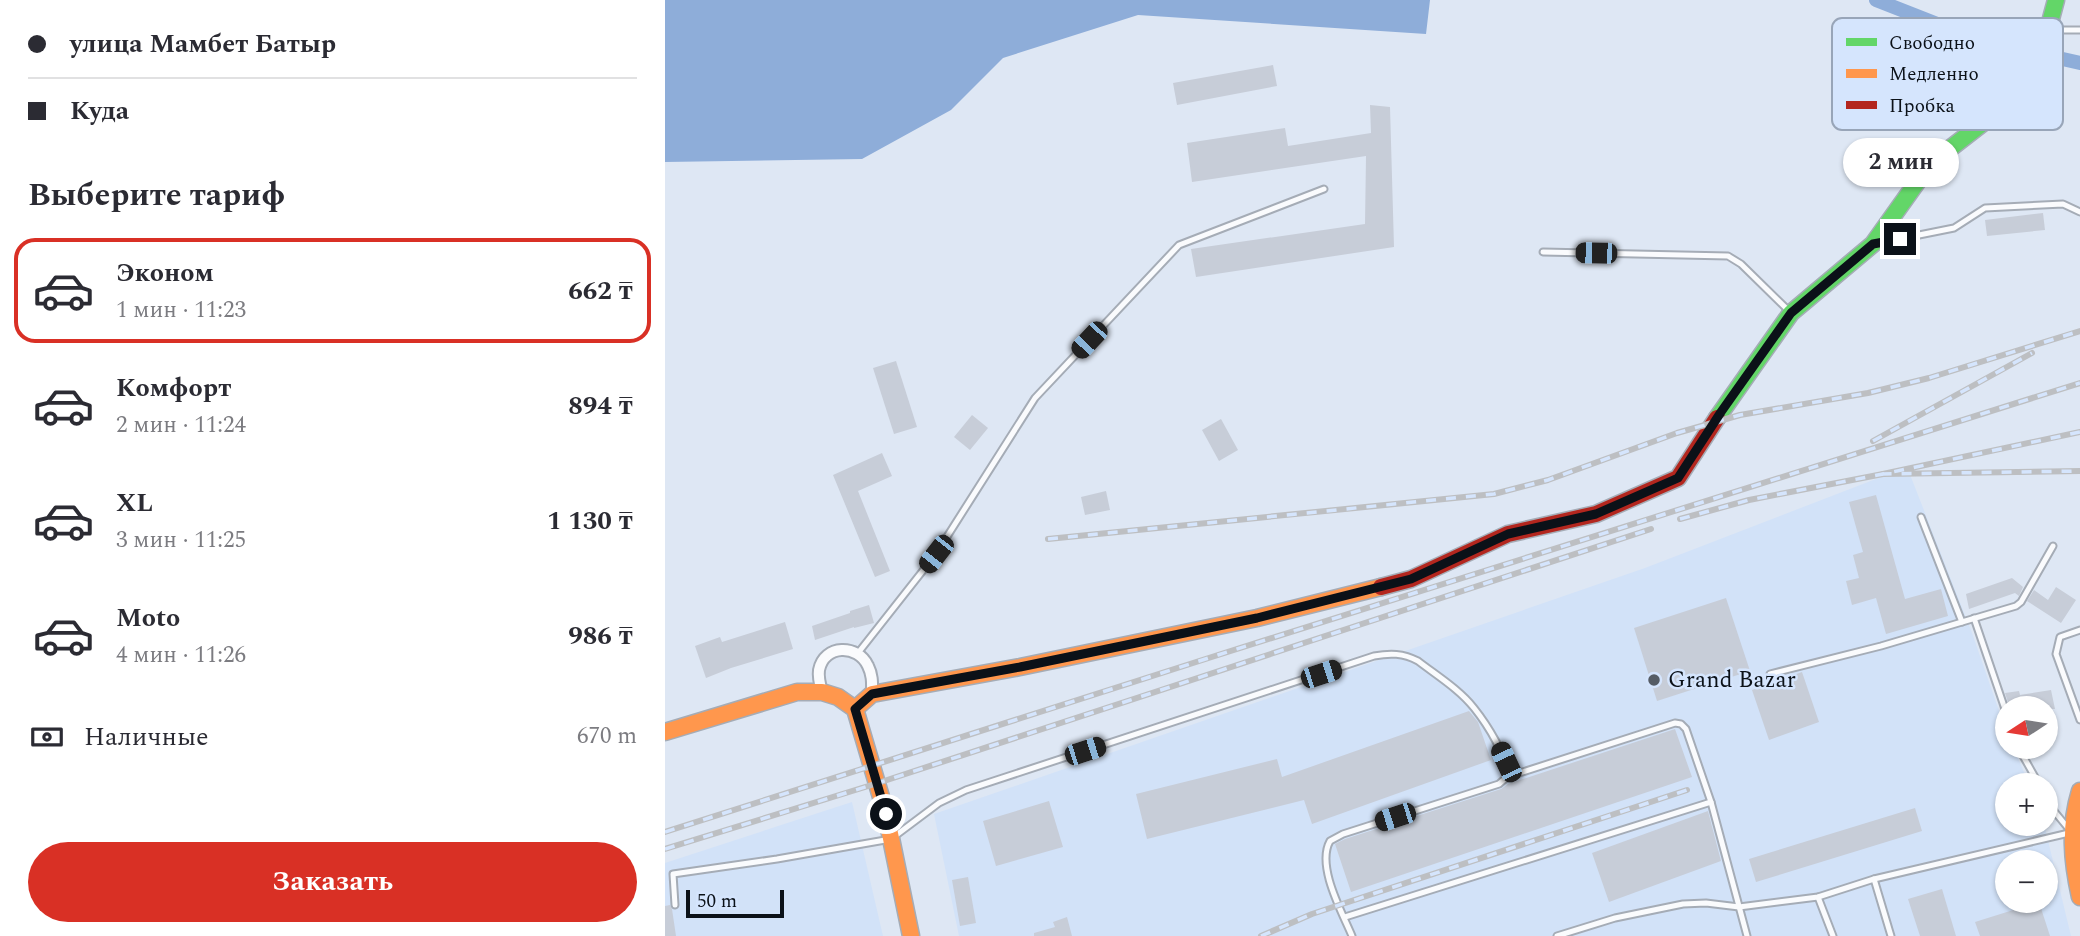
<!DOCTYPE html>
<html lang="ru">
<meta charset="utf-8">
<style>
body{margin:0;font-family:Spectral,serif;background:#f2f2f3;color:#2b2b33;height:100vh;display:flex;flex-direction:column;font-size:26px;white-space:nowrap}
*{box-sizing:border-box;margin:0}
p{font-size:23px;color:#7c7c81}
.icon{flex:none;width:38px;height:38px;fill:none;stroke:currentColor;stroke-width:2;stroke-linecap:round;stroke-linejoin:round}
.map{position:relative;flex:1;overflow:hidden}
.drawer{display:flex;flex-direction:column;background:#fff;width:665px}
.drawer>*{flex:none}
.banner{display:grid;align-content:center;height:154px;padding:0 28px;background:#fff}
.needle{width:46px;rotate:258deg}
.controls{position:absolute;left:1330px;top:696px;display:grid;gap:14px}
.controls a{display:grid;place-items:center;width:63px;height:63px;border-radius:50%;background:#fff;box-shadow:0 2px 5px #0004;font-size:35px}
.scale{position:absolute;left:21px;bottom:18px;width:98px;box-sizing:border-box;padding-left:7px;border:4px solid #0b1118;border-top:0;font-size:19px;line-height:24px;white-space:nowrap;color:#0b1118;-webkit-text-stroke:5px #d5e5fd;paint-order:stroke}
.end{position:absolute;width:32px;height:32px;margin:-16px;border:9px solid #0b1118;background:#fff;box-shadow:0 0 0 4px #fff}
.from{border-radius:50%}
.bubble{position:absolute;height:49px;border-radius:24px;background:#fff;box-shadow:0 2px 5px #0004;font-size:23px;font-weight:700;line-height:49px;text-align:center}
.car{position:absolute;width:21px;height:42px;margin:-21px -10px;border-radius:9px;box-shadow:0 0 5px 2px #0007;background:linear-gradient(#222 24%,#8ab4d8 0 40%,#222 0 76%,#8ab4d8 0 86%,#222 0)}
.banner b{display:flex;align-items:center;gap:24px;height:66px;font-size:26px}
.banner b+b{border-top:2px solid #e1e1e2}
.banner i{width:18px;height:18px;background:#2b2b33}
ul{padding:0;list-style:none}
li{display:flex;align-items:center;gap:21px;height:105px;margin:0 14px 10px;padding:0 14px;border:4px solid transparent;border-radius:21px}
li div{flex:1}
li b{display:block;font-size:26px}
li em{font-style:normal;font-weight:700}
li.selected{border-color:#d93025}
li>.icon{width:63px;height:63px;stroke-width:1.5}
h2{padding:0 28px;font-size:32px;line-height:84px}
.pay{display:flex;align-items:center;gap:18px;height:77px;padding:0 28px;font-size:26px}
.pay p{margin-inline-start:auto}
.action{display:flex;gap:14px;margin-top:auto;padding:14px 28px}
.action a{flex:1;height:80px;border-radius:42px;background:#d93025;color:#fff;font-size:28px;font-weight:700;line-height:80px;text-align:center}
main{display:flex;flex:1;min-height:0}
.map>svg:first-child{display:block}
.built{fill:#d2e2f8;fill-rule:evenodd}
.water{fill:#8eadd9}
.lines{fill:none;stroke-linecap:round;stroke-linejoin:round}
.canal{stroke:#8eadd9;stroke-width:14}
.building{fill:#c7cdd8}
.lane-casing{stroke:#a5acb6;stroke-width:9}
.street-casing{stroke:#a5acb6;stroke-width:14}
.fast-casing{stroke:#a5acb6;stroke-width:19}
.slow-casing{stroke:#a5acb6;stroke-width:19}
.jam-casing{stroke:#a5acb6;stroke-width:19}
.lane{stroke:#fafbfd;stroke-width:5}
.street{stroke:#fafbfd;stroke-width:10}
.fast{stroke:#63d668;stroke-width:16}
.slow{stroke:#ff974d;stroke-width:16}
.jam{stroke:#b3261e;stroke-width:16}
.rail-casing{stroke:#bdbfc2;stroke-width:6}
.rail{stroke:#d5e5fd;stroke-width:3.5;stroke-dasharray:10;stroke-linecap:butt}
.route{stroke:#0b1118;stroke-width:9}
.poi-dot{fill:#555c65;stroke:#d5e5fd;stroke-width:2.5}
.labels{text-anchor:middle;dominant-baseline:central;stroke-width:5;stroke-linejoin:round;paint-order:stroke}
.poi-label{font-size:23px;fill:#0b1118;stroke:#d5e5fd;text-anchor:start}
.key{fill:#d5e5fd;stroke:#98a5b8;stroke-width:2}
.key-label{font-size:19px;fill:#0b1118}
</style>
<main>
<section class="drawer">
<div class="banner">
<b><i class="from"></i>улица Мамбет Батыр</b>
<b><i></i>Куда</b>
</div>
<h2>Выберите тариф</h2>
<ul>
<li class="selected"><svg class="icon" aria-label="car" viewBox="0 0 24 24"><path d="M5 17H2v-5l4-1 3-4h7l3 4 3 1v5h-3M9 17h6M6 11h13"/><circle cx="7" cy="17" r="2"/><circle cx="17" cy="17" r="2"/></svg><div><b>Эконом</b><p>1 мин · 11:23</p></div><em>662 ₸</em></li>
<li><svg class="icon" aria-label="car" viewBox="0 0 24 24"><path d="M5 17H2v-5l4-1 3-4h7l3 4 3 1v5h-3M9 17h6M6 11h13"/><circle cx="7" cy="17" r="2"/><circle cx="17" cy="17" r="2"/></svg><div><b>Комфорт</b><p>2 мин · 11:24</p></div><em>894 ₸</em></li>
<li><svg class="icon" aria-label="car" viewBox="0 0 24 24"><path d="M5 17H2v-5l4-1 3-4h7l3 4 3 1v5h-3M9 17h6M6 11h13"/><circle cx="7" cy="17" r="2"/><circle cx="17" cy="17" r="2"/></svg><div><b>XL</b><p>3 мин · 11:25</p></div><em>1 130 ₸</em></li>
<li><svg class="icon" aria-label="car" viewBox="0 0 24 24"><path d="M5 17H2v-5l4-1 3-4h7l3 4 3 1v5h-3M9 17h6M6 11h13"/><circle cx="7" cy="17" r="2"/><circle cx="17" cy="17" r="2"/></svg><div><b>Moto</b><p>4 мин · 11:26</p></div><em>986 ₸</em></li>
</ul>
<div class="pay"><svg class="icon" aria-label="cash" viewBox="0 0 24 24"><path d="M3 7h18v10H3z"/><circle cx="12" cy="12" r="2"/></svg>Наличные<p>670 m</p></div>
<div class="action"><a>Заказать</a></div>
</section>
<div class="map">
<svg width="1415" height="936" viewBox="0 0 1415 936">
<rect width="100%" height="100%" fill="#dee7f4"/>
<g class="built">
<path d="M1242,467l65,166 35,101v13h6l17,39h-23v38h37l27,112h-1112l-25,-122 711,-246zM1342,863h39v38h-39z"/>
<path d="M187,802l31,134h-218v-73z"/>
</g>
<path class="water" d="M0,0h765l-4,34 -288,-19 -135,43 -52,52 -89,49 -197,3z"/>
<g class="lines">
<path class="canal" d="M1211,0l102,40 102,23"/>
</g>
<g class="building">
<path d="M608,65l4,21 -100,19 -4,-22z"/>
<path d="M705,105l20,2 4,140 -198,30 -5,-28 174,-25 1,-68 -174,26 -5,-39 98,-15 3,18 83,-13z"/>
<path d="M1378,213l2,17 -58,6 -2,-16z"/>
<path d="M231,361l21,66 -23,7 -21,-66z"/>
<path d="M307,415l16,13 -18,22 -16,-13z"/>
<path d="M556,419l17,31 -19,11 -17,-31z"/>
<path d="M217,453l10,23 -34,15 32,80 -15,6 -42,-102z"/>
<path d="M441,491l4,19 -25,5 -4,-18z"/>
<path d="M1211,495l29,104 36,-10 7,27 -62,18 -10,-36 -24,7 -6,-24 13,-3 -6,-23 10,-3 -14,-50z"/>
<path d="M1347,578l11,9 -4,9 -4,-3 -46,16 -3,-15z"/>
<path d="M1391,587l20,13 -15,23 -34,-22 7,-11 14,10z"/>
<path d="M1061,598l24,73 -93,30 -23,-73z"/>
<path d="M204,605l5,18 -20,5v-1l-39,13 -3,-14 38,-13v-2z"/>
<path d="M120,622l8,27 -62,19 -25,10 -11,-32 25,-9 2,5z"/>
<path d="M1137,672l17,50 -50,18 -17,-50z"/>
<path d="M1386,690l4,19h-45l-5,-16 14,-2 1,4z"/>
<path d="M804,711l9,11 13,38 -179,64 -8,-24 -157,39 -11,-45 141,-35 5,18z"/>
<path d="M1010,729l17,48 -341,115 -16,-48 10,-5 156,-50 7,-5z"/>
<path d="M384,801l14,46 -67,19 -13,-45z"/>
<path d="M1250,808l7,23 -166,51 -7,-23z"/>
<path d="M1043,811l13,50 -112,41 -17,-49z"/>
<path d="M303,877l8,46 -16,3 -8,-46z"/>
<path d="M1277,889l14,47h-36l-12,-37z"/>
<path d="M1374,902l11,34h-70l-5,-14z"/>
<path d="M5,905l2,4 4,27h-11v-30z"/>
<path d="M402,917l5,19h-38v-3l21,-6 -2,-5z"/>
</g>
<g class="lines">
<defs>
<g id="lane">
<path d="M1386,30h29"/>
<path d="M1214,243l75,-15 31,-20 78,-4 17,8"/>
<path d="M878,252l185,4 13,8 48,47"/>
<path d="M1256,517l41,105"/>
<path d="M1309,618l33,97"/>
<path d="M1415,630l-20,7 -4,17 24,66"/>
<path d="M193,653l78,-99 99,-156 144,-153 145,-56"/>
<path d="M1105,674l111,-28 135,-40 5,-4 32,-56"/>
<path d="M1353,747l22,39"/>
<path d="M842,777l168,-54 6,1 5,5 25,73 36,134"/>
<path d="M1381,796l8,15 14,17"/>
<path d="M1209,879l17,57"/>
<path d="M1153,897l15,39"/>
<path d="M10,905l-2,-31 104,-15 114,-20 48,-36 27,-13 408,-134c16,-3 29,-3 44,5 18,14 41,28 56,47 12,15 35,50 33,69l-8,7 -156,50 -13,7c-14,25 12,71 22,95"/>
<path d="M680,917l366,-115"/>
<path d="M892,936l58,-18 68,-14 23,-1 33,4 79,-10 56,-18 195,-46"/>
</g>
<path id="street" d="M157,692c-2,-7 -4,-15 -3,-22 5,-26 39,-26 49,-4 5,10 4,18 4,28"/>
<path id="fast" d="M1052,418l74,-105 82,-69 57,-80 62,-48 40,-55 16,-31 8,-30"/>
<g id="slow">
<path d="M190,709l17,-15 148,-27 237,-49 124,-31"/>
<path d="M0,732l132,-40h25l16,5 17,12 31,105 25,122"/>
<path d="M1415,791c-11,36 -8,70 0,106"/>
</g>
<path id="jam" d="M716,587l30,-8 97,-45 88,-20 82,-36 39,-60"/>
</defs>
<use href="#lane" class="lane-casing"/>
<use href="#street" class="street-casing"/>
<use href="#fast" class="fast-casing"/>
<use href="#slow" class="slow-casing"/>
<use href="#jam" class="jam-casing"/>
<use href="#lane" class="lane"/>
<use href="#street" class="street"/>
<use href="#fast" class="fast"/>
<use href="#slow" class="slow"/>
<use href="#jam" class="jam"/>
<defs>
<g id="rail">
<path d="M1415,432l-197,42 197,-3"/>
<path d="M1208,441l159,-88"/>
<path d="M1015,519l69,-19 134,-26"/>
<path d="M383,539l446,-45 54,-14 129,-47 63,-18 128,-22 61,-15 151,-47"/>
<path d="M0,832l553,-177 862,-272"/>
<path d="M0,849l213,-66 773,-254"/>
<path d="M596,936l51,-22 375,-124"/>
</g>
</defs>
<use href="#rail" class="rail-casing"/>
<use href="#rail" class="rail"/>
</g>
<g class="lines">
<path class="route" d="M221,814l-31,-105 17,-15 148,-27 237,-49 154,-39 97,-45 88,-20 82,-36 43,-66 70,-99 82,-69 27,-5"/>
</g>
<circle class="poi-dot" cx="989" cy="680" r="7"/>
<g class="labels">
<g class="poi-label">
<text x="1003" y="680">Grand Bazar</text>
</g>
</g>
<rect x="1167" y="18" width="231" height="112" rx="10" class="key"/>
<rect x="1181" y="38" width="31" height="8" fill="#63d668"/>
<rect x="1181" y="69" width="31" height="9" fill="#ff974d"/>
<rect x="1181" y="101" width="31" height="8" fill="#b3261e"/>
<g class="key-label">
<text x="1224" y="49">Свободно</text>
<text x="1224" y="80">Медленно</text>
<text x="1224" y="112">Пробка</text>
</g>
</svg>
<div class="controls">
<a><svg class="needle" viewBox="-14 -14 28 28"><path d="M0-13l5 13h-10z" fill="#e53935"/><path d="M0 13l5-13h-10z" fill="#7c7c81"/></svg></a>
<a>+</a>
<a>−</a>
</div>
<div class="scale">50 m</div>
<i class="end from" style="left:221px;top:814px"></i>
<i class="end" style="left:1235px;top:239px"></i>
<div class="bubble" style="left:1178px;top:138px;width:116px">2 мин</div>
<i class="car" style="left:931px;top:253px;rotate:271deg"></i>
<i class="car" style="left:424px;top:340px;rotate:223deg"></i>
<i class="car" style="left:271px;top:554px;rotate:218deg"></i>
<i class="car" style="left:656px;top:674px;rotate:72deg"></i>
<i class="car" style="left:420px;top:751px;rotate:72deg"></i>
<i class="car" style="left:841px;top:762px;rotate:335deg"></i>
<i class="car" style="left:730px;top:817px;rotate:252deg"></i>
</div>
</main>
